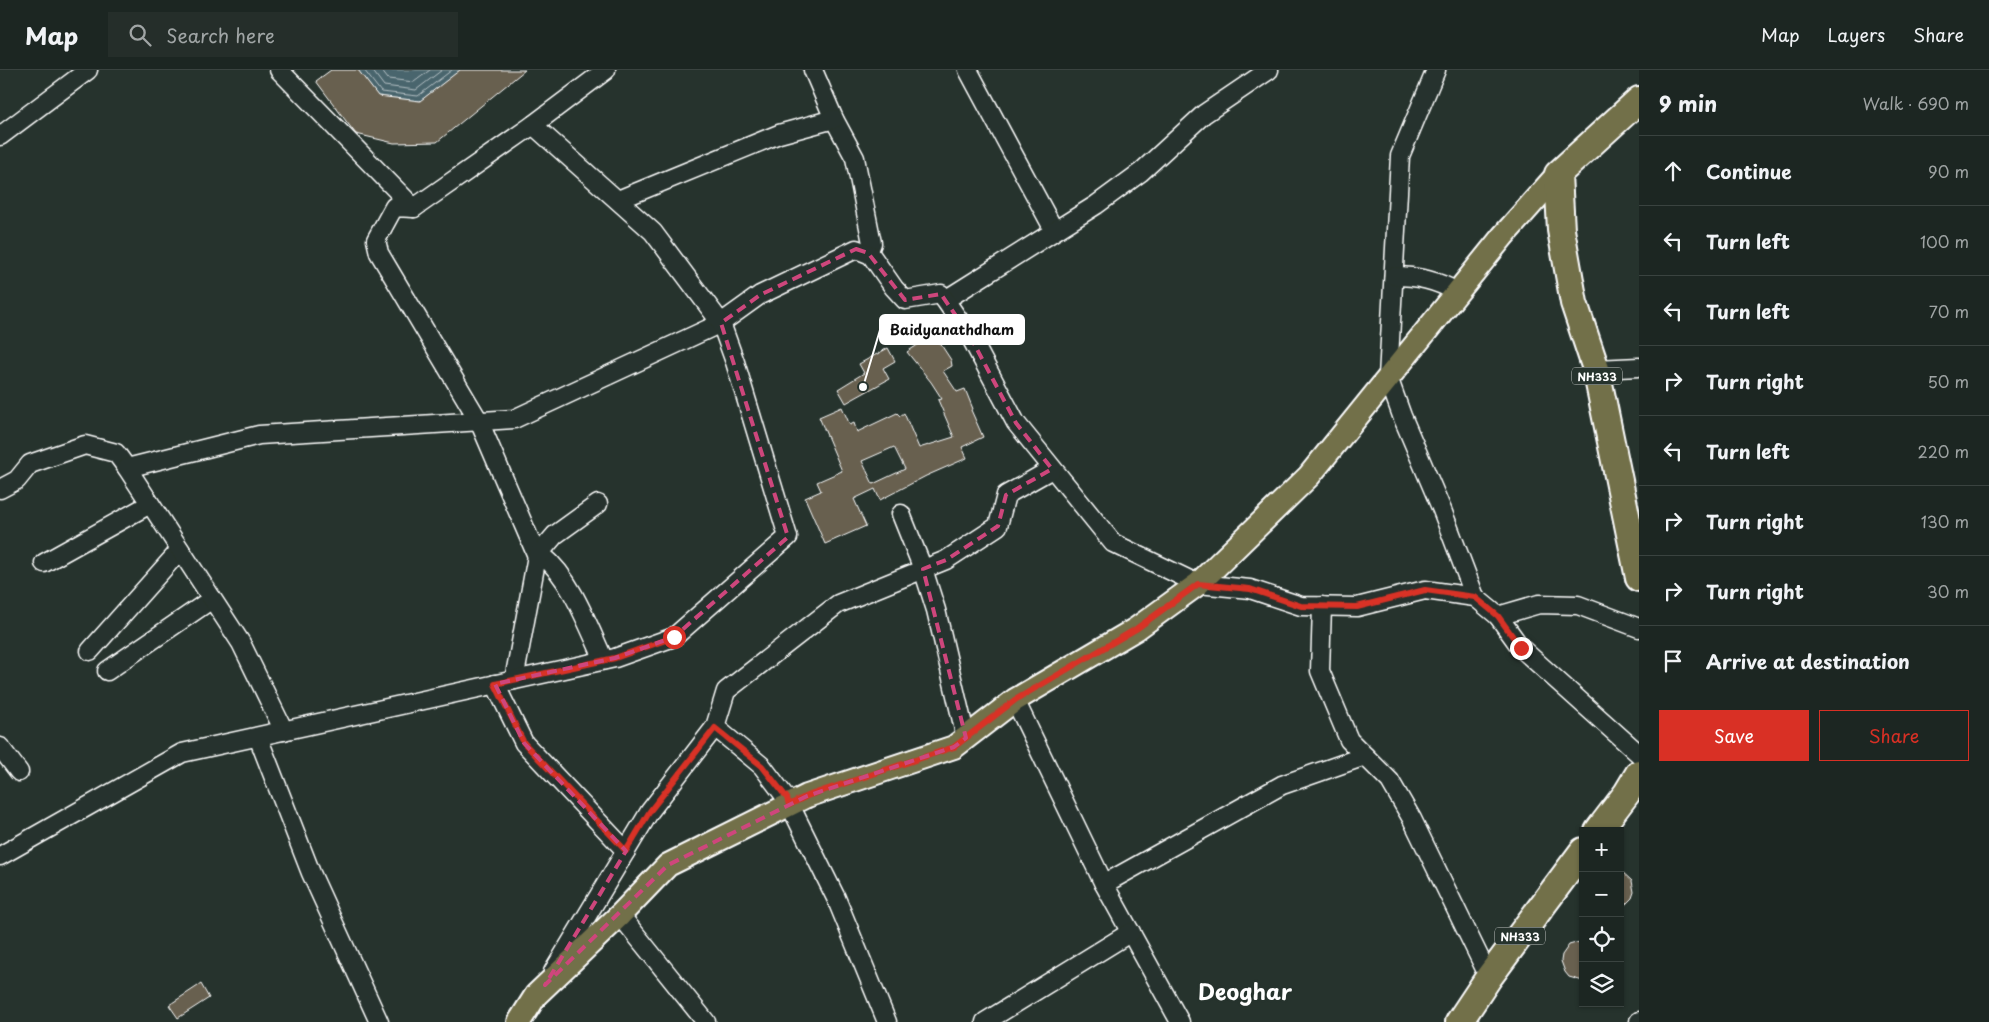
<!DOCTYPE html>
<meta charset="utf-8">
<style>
:root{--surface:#1c2622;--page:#252e2a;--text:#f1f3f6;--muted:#a0a5a5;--line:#3a4340;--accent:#d93025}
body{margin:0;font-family:"Playpen Sans",sans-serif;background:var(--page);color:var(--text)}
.controls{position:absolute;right:15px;bottom:15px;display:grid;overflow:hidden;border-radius:0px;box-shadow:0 1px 4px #0004}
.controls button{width:45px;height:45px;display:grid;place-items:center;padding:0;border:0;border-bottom:1px solid var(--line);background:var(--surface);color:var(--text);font:25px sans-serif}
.stop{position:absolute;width:15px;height:15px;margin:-11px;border:4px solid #d93025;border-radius:50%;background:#fff}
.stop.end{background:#d93025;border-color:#fff;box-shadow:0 1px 5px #0008}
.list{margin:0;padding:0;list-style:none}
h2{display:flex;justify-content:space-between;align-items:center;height:65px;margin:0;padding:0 20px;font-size:21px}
h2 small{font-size:16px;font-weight:400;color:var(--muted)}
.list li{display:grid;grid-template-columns:32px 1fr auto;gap:15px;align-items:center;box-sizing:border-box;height:70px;padding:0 20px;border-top:1px solid var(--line)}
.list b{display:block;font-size:19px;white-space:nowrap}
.list em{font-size:16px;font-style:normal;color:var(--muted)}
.actions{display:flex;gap:10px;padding:15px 20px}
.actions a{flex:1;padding:11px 0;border:1px solid var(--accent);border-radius:0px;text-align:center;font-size:18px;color:var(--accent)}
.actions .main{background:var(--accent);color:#fff}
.icon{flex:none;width:28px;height:28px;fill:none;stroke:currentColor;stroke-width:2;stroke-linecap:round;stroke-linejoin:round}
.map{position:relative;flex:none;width:1639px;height:952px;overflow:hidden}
header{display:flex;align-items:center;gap:30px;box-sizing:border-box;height:70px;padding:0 25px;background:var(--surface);border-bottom:1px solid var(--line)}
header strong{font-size:24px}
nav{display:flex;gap:28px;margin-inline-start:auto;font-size:18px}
.search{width:350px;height:45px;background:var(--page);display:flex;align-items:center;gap:12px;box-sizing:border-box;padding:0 18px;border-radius:0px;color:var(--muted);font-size:19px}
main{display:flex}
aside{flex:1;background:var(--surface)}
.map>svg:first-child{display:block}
.water{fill:#48656d;stroke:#91a3a7}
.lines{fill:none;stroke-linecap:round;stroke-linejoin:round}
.shore{stroke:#b6c1c5;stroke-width:1}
.building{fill:#676050;stroke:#fff;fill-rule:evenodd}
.minor-casing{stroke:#fff;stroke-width:21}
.major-casing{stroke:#fff;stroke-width:26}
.highway-casing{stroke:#fff;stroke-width:30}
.minor{stroke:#26332d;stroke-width:18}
.major{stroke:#726f4a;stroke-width:22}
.highway{stroke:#726f4a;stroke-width:26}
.route{stroke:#d93025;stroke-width:6}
.marked{fill:none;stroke:#ce467c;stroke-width:4;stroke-dasharray:10 6;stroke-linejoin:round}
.labels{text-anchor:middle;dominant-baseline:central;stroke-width:4.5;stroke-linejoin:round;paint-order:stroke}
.shield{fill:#26332d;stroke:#bec2c0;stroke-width:1}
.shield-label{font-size:11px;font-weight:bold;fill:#fff}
.town-label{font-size:22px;font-weight:bold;fill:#fff;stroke:#26332d}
.leader{fill:none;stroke:#fff;stroke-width:2}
.callout-dot{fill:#fff;stroke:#26332d;stroke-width:2}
.callout{fill:#fff;stroke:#fff;stroke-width:2}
.callout-label{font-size:14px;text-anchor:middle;font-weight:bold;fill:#111}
</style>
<header>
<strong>Map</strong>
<div class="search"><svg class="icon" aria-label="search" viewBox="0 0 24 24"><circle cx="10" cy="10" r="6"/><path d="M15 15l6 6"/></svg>Search here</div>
<nav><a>Map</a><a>Layers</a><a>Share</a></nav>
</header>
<main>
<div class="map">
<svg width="1639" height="952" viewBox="0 0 1639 952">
<rect width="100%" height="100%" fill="#26332d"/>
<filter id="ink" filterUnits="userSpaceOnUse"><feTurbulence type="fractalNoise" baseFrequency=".02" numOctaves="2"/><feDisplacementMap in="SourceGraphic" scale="10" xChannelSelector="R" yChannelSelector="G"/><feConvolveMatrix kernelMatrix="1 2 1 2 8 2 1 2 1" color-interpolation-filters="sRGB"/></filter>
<g filter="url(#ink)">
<path class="water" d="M358,0H460L420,31L378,26Z"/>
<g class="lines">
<g class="shore">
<path d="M364,0L381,22L418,26L452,0"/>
<path d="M372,0L384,16L416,20L442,0"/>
<path d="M381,0L388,9L414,12L430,0"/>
</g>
</g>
<g class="building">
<path d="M331,0H358L378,26L420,31L460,0H525L437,72L394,73L356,64L352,59L316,11Z"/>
<path d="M934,264L951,290L952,296L943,301L957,322L965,319L973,339L971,340L983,367L962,377L967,388L926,406L880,430L875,419L854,429L866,456L825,474L805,428L821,421L817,412L842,401L819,347L842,337L850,355L854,353L857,362L897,343L900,346L904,343L919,378L954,367L938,330L942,329L931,312L907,282ZM894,377L905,399L873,414L862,391Z"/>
<path d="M888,278L895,291L883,298L889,309L846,333L838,319L864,303L859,294Z"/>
<path d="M1620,800L1632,811L1634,822L1632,828L1620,840Z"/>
<path d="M1583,871V911L1569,907L1565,902L1561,891L1562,885L1569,875Z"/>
<path d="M201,914L209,928L178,948L169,935Z"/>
</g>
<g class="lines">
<defs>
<g id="minor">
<path d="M279,0L414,138L533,55L606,0"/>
<path d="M813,0L834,49L855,88L872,173L868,183"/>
<path d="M968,0L1054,160"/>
<path d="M1436,0L1400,86L1388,307L1402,346L1442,440L1475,527"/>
<path d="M0,66L88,0"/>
<path d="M618,130L779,64L834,49"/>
<path d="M414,138L394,137L376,170L379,183L479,351L537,486H543C571,508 589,558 604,590"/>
<path d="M1394,206C1417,206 1436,210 1457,222"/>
<path d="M945,230L1096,135L1141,102L1204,44L1269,0"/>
<path d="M1596,299L1639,297"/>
<path d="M0,419L17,410L30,394L85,375L116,383L127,398"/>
<path d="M901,444L923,499L936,540L966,668"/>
<path d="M44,493L150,434"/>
<path d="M1322,536L1320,601L1349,670L1390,711L1412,749L1489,907"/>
<path d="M1498,546L1539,534L1578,535L1639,558"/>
<path d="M90,581L180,480"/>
<path d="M107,601L212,529"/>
<path d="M514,610L537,486L555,465L598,434"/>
<path d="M495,614L524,673L626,781"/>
<path d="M1015,630L1104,814L1180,952"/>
<path d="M715,657L762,696L787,729L836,828L887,952"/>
<path d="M284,661L241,573L127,398L259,365L514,349L721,253L760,225L856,179L871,185L894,218L905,230L941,224L971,268L1016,353L1113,473L1198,514L1250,519L1301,536L1357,537L1425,520L1475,527L1498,546L1521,578L1639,684"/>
<path d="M258,667L311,803L379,952"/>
<path d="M0,677L19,702"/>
<path d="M0,786L182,683L615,588L674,567L788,467L735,292L721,253L653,162L533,55"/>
<path d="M1104,814L1282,715L1365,686"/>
<path d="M620,845L706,952"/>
<path d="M553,902L650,741L715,657L726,621L838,534L946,490L998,456L1006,425L1052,399"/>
<path d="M985,952L1131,862"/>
<path d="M1639,952V951"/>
</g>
<path id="major" d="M519,952L536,925L620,845L668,795L807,726L954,677L1015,630L1136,559L1198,514L1309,406L1503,166L1558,104"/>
<g id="highway">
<path d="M1639,30L1558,104L1561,160L1574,233L1596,299L1639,508"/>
<path d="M1598,761L1627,723L1639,703"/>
<path d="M1459,952L1489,907L1583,781"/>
</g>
</defs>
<use href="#minor" class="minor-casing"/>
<use href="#major" class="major-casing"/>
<use href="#highway" class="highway-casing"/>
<use href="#minor" class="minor"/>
<use href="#major" class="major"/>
<use href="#highway" class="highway"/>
</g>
</g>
<g class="lines" filter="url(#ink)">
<path class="route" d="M674,567L615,588L495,614L524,673L626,781L650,741L715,658L762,696L787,728L789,735L807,726L954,677L1015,630L1136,559L1198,514L1250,519L1301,536L1357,537L1425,520L1475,527L1498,546L1521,578"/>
</g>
<path class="marked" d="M856,179L868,183L905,230L941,224L971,268L1016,353L1052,399L1006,425L998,456L946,490L923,499L966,668L954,677L807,726L668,795L545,915L626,781L524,673L495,614L615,588L674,567L788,467L721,253L760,225Z"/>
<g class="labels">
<g class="shield">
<rect x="1572" y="297.5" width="50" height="17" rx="4"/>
<rect x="1495" y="857.5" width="50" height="17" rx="4"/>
</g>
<g class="shield-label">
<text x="1597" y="306">NH333</text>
<text x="1520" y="866">NH333</text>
</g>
<g class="town-label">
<text x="1245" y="920">Deoghar</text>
</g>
</g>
<path class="leader" d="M863 317L880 260"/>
<circle class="callout-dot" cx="863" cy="317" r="5"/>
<rect class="callout" x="880" y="245" width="144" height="29" rx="5"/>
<g class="callout-label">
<text x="952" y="265">Baidyanathdham</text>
</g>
</svg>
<div class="controls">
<button>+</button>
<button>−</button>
<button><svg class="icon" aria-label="locate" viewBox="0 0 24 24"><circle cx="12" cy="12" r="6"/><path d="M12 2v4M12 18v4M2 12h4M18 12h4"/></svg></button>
<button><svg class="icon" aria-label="layers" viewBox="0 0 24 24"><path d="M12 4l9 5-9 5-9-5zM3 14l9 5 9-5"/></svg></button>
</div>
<div class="stop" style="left:674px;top:567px"></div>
<div class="stop end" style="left:1521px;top:578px"></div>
</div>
<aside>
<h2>9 min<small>Walk · 690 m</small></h2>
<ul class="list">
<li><svg class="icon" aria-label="ahead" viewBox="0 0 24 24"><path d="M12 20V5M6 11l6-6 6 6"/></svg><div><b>Continue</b></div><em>90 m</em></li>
<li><svg class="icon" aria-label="left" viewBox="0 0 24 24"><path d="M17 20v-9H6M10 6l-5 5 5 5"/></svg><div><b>Turn left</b></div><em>100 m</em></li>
<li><svg class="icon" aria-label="left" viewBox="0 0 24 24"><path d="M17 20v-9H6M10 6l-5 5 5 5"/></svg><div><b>Turn left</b></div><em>70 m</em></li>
<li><svg class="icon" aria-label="right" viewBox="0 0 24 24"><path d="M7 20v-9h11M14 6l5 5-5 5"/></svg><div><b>Turn right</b></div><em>50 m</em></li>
<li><svg class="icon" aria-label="left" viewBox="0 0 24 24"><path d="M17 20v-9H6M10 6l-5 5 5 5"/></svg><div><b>Turn left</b></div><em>220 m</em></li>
<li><svg class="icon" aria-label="right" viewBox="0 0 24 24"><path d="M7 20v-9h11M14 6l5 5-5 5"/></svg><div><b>Turn right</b></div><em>130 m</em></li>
<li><svg class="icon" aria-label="right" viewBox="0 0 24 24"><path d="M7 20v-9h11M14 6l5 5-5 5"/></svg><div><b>Turn right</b></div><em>30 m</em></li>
<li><svg class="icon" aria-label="arrive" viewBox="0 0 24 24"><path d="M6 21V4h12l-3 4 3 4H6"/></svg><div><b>Arrive at destination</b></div></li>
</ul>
<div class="actions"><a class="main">Save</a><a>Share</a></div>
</aside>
</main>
